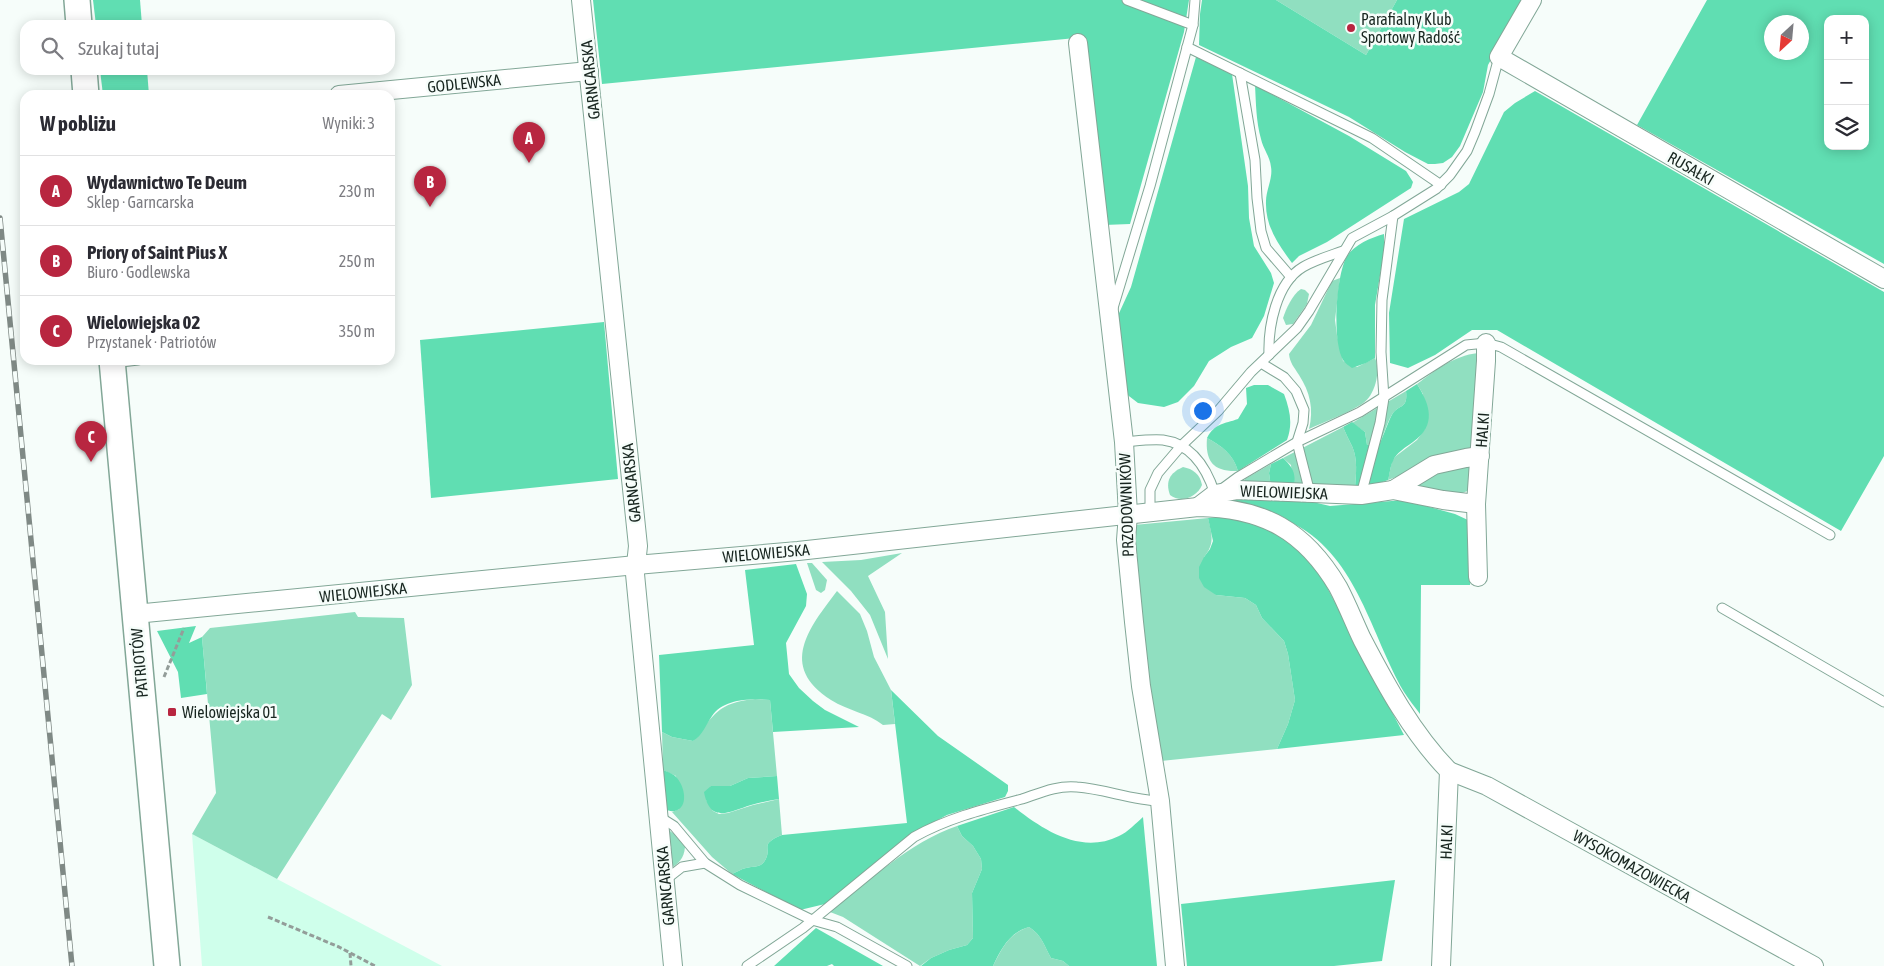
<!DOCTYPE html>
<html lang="pl">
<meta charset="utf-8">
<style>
:root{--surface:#fff;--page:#f7f7f7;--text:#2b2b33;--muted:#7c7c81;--line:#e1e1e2;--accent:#b82640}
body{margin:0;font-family:"Asap Condensed",sans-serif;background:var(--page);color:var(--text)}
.controls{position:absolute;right:15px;top:15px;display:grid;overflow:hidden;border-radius:10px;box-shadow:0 2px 12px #0003}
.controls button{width:45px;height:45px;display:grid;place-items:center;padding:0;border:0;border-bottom:1px solid var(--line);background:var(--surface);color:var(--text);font:25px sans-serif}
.compass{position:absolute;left:1764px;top:15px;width:45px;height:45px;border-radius:50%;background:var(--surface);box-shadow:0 2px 12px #0003;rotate:206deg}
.you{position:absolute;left:1202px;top:410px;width:18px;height:18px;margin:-12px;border:4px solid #fff;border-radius:50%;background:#1a73e8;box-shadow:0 0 0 8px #1a73e833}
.badge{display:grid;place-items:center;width:32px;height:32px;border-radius:50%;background:var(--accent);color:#fff;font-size:16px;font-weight:700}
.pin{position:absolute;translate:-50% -41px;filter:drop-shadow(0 1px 2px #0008)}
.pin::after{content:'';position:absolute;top:26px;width:18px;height:15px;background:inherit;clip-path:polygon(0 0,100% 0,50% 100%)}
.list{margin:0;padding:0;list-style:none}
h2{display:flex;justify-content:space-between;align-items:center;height:65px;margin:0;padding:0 20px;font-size:21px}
h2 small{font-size:16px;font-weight:400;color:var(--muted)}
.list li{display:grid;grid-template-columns:32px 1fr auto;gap:15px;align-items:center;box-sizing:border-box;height:70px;padding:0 20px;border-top:1px solid var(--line)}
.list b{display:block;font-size:19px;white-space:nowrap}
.list p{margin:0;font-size:16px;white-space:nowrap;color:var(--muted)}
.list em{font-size:16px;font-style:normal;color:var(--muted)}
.icon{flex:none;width:28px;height:28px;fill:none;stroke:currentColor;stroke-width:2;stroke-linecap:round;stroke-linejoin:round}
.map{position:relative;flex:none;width:1884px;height:966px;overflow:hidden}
.search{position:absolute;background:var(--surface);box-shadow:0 2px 12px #0003;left:20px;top:20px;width:375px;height:55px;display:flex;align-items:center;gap:12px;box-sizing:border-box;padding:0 18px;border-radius:15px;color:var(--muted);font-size:19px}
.panel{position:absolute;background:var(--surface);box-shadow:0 2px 12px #0003;left:20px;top:90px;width:375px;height:275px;border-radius:15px}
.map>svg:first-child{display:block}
.built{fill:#cfffeb}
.green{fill:#90dfc0}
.forest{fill:#60deb2;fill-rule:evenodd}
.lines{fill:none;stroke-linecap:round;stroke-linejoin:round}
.service-casing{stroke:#82a797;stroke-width:11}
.minor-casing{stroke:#82a797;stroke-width:20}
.secondary-casing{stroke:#82a797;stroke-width:28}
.path{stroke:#939d99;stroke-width:3;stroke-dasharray:5 2.5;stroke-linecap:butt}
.service{stroke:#fff;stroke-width:9}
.minor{stroke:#fff;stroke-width:18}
.secondary{stroke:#fff;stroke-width:25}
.rail-casing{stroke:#7f8985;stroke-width:5.5}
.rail{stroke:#f6fdfa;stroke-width:4;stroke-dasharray:11;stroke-linecap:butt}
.poi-dot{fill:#b82640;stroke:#f6fdfa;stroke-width:2}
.labels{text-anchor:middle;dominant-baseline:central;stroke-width:5;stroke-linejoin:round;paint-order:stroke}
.poi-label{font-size:16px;fill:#182620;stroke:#f6fdfa;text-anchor:start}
.street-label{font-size:16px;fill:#182620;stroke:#f6fdfa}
</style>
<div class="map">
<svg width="1884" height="966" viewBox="0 0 1884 966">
<rect width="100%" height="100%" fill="#f6fdfa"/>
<path class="built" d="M192,834L277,879L442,966H202Z"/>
<g class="green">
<path d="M1276,0H1397L1366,55Z"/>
<path d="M1340,278L1335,320L1337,335L1343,361L1357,367L1375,358C1381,372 1375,396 1362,404C1346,414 1326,421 1309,429C1314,409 1310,392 1299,375C1294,367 1290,363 1289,354L1311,325L1332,281Z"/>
<path d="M1301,289L1305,290L1309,294L1307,304L1293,324L1286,325L1283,318C1286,309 1292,295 1301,289Z"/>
<path d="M1478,353L1479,355L1473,448L1388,480L1392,461L1396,456L1417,440L1425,429L1423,394L1417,384C1436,370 1453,356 1478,353Z"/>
<path d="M1406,391C1408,409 1400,404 1393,413C1389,418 1383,436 1380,443L1367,445L1365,432L1352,423Z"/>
<path d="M1343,427C1346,434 1349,440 1352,446C1358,459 1356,475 1355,488H1293L1291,465L1283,458Z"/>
<path d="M1207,438C1222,446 1233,454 1238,471C1214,472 1205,462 1207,438Z"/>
<path d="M1271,464L1269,473L1271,487L1243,484L1245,479Z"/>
<path d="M1466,465L1471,468L1470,490L1457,495L1406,488L1430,473Z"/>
<path d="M1183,467C1193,469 1200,474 1202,485C1197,497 1181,504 1170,495C1165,481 1170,473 1183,467Z"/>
<path d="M1208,518C1212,534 1215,544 1204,557L1216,595L1245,598L1256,605L1262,618L1284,641L1288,654L1295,700L1288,724L1277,749L1161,761L1143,643L1134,525Z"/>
<path d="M902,553L868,576L885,612L888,659L870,615L851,591L822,562L861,560Z"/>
<path d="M807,563H812L827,580L825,590L821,593L816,590Z"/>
<path d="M837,591L860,614L867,631L874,657L891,690L895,724L883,725C868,713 848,711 831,700C778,666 809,628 837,591Z"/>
<path d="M355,612L358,617L404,618L412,685L391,720L382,714L277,879L192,834L216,793L202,637L210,628Z"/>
<path d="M755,699L770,700L777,776L748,778L730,786H711L706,800L713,811L719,814L728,813L753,805L779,799L782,835C757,845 774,848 764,862C759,868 753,866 746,868C741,869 737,872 732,874L712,857L672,812L679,809L676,776L663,770L662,732L672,737L693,741C715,714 717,703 755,699Z"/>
<path d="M957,826L962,836L973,846L981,859L982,869L972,893L973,938L967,945L949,950L931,958L920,966L843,917L830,912C869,881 910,842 957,826Z"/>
<path d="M666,828L674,834L685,847C684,858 679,864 669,869Z"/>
<path d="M1029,927C1042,935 1044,946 1051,958L1063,961L1069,966H993C1002,948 1009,933 1029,927Z"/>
</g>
<g class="forest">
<path d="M93,0H140L142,25H96Z"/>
<path d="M593,0H1189L1184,32L1130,224L1104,225L1086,37L602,84Z"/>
<path d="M1202,0H1276L1366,55L1397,0H1524L1488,65L1483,92L1460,146L1452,157L1443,163L1435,164H1428L1405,152L1349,117L1199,45L1200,14Z"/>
<path d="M1707,0H1884V264L1637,125ZM1828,19H1865V146H1828ZM1772,22H1802V52H1772Z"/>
<path d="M1196,57L1232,74L1248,186L1249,218L1254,246L1271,273L1274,283L1264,316L1252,338L1231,347L1209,361L1194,386L1178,402L1164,407L1138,403L1125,393L1115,322L1131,287Z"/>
<path d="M100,70H147L149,95H103Z"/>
<path d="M1255,85L1349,136L1406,171L1413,182L1411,188L1327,242L1299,256L1292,263C1278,244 1265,226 1266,201C1266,190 1273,178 1271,167C1270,156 1263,149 1261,139C1256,121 1256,103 1255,85Z"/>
<path d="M1535,91L1884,292V456L1841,531L1497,330H1472L1435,355L1408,368L1390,363L1389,313L1404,219L1459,192L1469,184L1504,112L1515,103Z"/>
<path d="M1384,234V252L1375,305V358L1366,363L1352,368C1349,366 1345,363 1343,360C1332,341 1336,278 1346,258C1353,245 1370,238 1384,234Z"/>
<path d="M604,322L618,479L431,498L420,340Z"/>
<path d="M1417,384C1430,405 1437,425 1413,442C1406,447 1396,453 1393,461C1390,466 1390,474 1388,480L1369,487L1355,488C1356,475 1358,459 1352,446C1349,440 1346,434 1343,427L1352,422L1365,432L1367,445L1380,443C1383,437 1390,417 1393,413C1400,404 1408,409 1406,391Z"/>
<path d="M1254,385H1268L1284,394C1290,410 1293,424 1287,440L1238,471C1233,454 1222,446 1207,438C1215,423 1224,424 1238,419L1247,404L1246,388Z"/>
<path d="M1283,458C1293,467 1297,475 1293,488L1271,487L1269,473L1271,464Z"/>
<path d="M1226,497L1300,499L1330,506L1404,500L1455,514L1470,521L1471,577L1470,585H1421L1420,714C1415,707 1409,700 1404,692C1371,635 1358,559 1296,525C1289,521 1283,516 1276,514C1260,509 1243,508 1227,504Z"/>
<path d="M1234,516L1260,525L1295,545L1317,568L1404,735L1277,749L1288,724L1295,700L1288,654L1284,641L1262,618L1256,605L1245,598L1216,595L1204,587L1199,578V567L1204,557L1210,549L1213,541L1208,518Z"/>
<path d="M796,564L807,594L806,606L786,643L789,674L799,688L813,701L825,710L859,727L773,732L770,700C751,698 723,699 712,716C705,726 703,735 693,741L672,737L662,732L659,655L754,645L745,570Z"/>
<path d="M196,626L189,643L202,637L207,694L181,698L178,672L157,631Z"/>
<path d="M891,690L938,736L1008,785V791L1005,797L947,815L908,836L825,904L800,910L732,874C737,872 741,869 746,868C753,866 759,868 764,862C774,848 757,845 782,835L907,823Z"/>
<path d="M663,770C668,772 674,774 677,778C688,791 688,817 665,810Z"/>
<path d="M777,776L779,799C769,801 760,802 751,805C729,812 710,824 704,792L711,786H730L748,778Z"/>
<path d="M1014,807C1043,830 1081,855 1119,836C1128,832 1136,823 1143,817L1157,966H1069L1063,961L1051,958C1044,946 1042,935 1029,927C1010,932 1001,949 993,966H921L931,958L949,950L967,945L973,938L972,893L982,869L981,859L973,846L962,836L957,826Z"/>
<path d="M1395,880L1382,961L1334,966H1187L1181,904Z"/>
<path d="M816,928L823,932L883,966H834L832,964L827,966H774Z"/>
</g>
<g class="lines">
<defs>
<g id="service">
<path d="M1127,0L1193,25"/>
<path d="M1187,47L1372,138L1441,185"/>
<path d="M1240,73L1255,160L1257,198L1261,231L1266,248L1291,277"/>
<path d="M1113,308L1150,186L1193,25L1195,0"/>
<path d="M1269,355C1268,327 1276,283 1303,267C1315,260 1329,256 1343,251"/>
<path d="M113,363L138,360"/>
<path d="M1261,363L1284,377L1296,391L1304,410L1303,423L1297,442L1310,493"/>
<path d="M1124,442C1136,441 1150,439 1163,440C1192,444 1207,469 1215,494L1238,477L1297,442L1360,412L1466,345L1486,343L1501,347L1830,535"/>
<path d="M1361,495L1380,423L1384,398L1381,352L1382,300L1393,216"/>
<path d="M1150,511V490L1158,473L1181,446L1218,411L1251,372L1297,328L1309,311L1352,238L1393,216L1436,189L1450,175L1467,151L1475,132L1489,94L1499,57"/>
<path d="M1722,608L1884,702"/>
<path d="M658,816L674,826L705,863L740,885L812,920L837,927L907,966"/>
<path d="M664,881L682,867L705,863"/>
<path d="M747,966L803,928L914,837C948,818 984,809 1022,799C1040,793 1057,785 1077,787C1105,789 1131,800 1160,801"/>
</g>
<g id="minor">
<path d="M581,0L638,546L635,574L673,966"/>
<path d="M1532,0L1499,57L1884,279"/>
<path d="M1078,43L1124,442L1128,514L1126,540L1134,622L1141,686L1160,801L1175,966"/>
<path d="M339,95L589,71"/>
<path d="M1393,490L1434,465L1466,458L1480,456"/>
<path d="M1198,507L1215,494L1238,490L1361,495L1393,490L1443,500L1476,504"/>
<path d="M1478,577L1476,504L1486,361V343"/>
<path d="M135,614L636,565L798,551L1198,507C1264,508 1305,531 1338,587C1347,604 1354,622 1362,639C1386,685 1412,733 1449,771L1441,966"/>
<path d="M1449,771L1487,786L1814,966"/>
</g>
<g id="secondary">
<path d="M77,0L79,25"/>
<path d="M84,70L86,95"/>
<path d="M112,360L167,966"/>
</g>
</defs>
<use href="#service" class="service-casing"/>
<use href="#minor" class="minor-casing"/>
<use href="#secondary" class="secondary-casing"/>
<g class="path">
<path d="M164,677L184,628"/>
<path d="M268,917L339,947L375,966"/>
<path d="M350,953L351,966"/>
</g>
<use href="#service" class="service"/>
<use href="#minor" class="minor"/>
<use href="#secondary" class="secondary"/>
<defs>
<path id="rail" d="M0,218L72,966"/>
</defs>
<use href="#rail" class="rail-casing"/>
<use href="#rail" class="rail"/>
</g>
<g class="poi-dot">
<circle cx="1351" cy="28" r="5"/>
<rect x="167" y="707" width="10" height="10" rx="2.5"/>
</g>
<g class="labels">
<g class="poi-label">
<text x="1361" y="19">Parafialny Klub<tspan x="1361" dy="18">Sportowy Radość</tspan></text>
<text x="182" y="712">Wielowiejska 01</text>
</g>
<g class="street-label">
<text transform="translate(590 80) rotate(-96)">GARNCARSKA</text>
<text transform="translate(464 83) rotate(-6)">GODLEWSKA</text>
<text transform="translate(1691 168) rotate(30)">RUSAŁKI</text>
<text transform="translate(1482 430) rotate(-86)">HALKI</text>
<text transform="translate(631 483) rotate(-96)">GARNCARSKA</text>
<text transform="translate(1284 492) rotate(2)">WIELOWIEJSKA</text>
<text transform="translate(1126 505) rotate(-92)">PRZODOWNIKÓW</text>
<text transform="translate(766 553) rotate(-5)">WIELOWIEJSKA</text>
<text transform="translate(363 592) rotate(-6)">WIELOWIEJSKA</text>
<text transform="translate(139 663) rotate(-95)">PATRIOTÓW</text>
<text transform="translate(1446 842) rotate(-88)">HALKI</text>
<text transform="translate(1632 866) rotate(29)">WYSOKOMAZOWIECKA</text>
<text transform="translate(665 886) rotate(-95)">GARNCARSKA</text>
</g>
</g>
</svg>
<div class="controls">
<button>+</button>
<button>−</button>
<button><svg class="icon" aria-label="layers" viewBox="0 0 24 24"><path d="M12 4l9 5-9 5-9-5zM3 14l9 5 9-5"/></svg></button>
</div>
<svg class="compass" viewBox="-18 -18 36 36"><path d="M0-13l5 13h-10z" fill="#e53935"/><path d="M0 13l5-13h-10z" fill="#7c7c81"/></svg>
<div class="you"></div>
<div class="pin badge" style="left:529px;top:163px">A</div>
<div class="pin badge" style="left:430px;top:207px">B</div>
<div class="pin badge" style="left:91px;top:462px">C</div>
<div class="search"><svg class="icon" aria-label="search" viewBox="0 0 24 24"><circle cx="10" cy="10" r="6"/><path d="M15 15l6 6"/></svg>Szukaj tutaj</div>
<section class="panel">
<h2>W pobliżu<small>Wyniki: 3</small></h2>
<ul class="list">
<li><span class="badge">A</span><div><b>Wydawnictwo Te Deum</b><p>Sklep · Garncarska</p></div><em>230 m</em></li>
<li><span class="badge">B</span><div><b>Priory of Saint Pius X</b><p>Biuro · Godlewska</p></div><em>250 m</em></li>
<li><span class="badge">C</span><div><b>Wielowiejska 02</b><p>Przystanek · Patriotów</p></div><em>350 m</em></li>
</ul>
</section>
</div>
